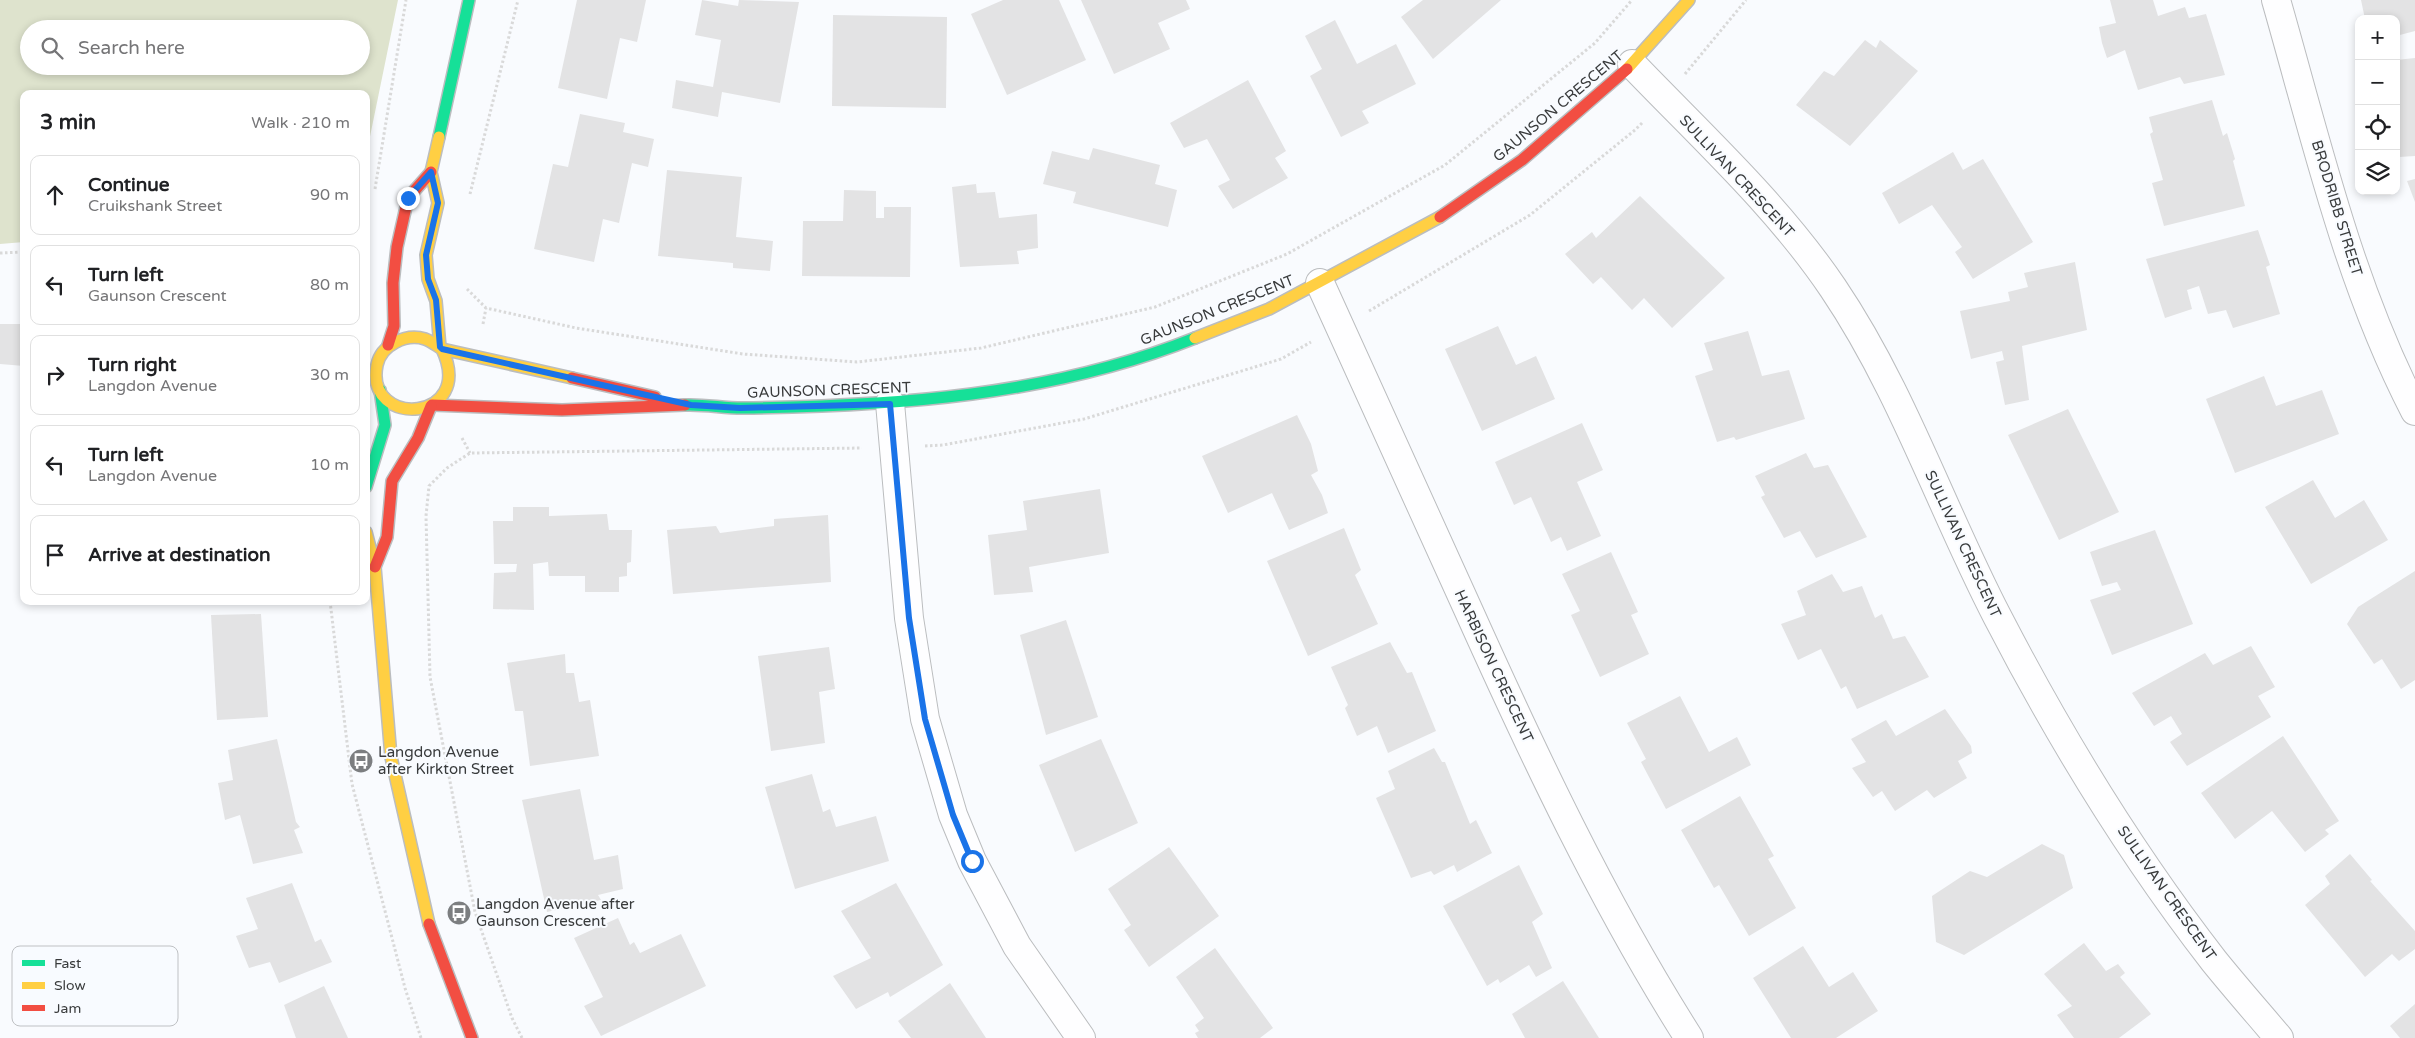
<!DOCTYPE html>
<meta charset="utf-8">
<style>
:root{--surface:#fff;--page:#f6f6f6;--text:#202124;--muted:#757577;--line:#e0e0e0}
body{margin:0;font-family:"Varela Round",sans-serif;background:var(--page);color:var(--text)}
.controls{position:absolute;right:15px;top:15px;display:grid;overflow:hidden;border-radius:10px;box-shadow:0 2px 8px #0003}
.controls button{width:45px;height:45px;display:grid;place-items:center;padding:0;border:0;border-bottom:1px solid var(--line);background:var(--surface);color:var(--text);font:25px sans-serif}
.stop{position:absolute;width:15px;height:15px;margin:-11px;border:4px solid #1a73e8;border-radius:50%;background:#fff}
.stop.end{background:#1a73e8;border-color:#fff;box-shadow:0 1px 5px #0008}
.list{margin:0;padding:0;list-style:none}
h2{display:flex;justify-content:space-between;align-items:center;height:65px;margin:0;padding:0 20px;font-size:21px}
h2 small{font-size:16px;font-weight:400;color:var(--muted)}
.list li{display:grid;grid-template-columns:32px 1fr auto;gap:15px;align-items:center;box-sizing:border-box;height:80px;margin:0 10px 10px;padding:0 10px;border:1px solid var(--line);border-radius:10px}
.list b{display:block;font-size:19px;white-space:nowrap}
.list p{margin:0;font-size:16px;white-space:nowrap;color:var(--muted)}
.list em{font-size:16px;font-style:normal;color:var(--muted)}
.icon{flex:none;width:28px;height:28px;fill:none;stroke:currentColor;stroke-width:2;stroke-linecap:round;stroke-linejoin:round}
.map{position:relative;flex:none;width:2415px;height:1038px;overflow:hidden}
.search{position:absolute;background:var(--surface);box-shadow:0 2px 8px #0003;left:20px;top:20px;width:350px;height:55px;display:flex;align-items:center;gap:12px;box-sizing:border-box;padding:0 18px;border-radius:28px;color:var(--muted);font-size:19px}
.panel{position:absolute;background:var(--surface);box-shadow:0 2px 8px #0003;left:20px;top:90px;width:350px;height:515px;border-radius:10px}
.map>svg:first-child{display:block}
.green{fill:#dee3cd;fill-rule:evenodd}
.building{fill:#e3e3e4}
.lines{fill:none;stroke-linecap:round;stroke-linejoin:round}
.street-casing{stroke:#bbbdbf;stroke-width:30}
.fast-casing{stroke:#bbbdbf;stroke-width:14}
.slow-casing{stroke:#bbbdbf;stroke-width:14}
.jam-casing{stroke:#bbbdbf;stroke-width:14}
.path{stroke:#d9d9d9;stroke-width:3;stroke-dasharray:2.5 2.5;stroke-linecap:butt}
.street{stroke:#fefeff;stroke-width:28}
.fast{stroke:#16e098;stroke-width:11}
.slow{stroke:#ffcf43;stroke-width:11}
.jam{stroke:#f24e42;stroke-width:11}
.route{stroke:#1a73e8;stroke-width:6}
.labels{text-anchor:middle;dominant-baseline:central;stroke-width:4;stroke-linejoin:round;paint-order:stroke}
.street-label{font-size:15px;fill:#393b3c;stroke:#f8fbff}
.poi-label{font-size:15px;fill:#393b3c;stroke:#f8fbff;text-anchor:start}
.key{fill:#f8fbff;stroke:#bfc1c4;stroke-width:1}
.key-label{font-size:14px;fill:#393b3c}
</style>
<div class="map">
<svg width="2415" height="1038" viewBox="0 0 2415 1038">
<rect width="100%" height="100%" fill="#f9fbfe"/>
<path class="green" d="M0,0H398L366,156V94H24V242L0,244ZM29,29H361V66H29Z"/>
<g class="building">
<path d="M577,0H646L637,42L620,38L607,99L558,88Z"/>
<path d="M702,0L738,6L739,0L799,2L780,103L722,92L718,117L672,108L676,80L713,87L721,40L695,35Z"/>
<path d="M1003,0H1059L1086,60L1007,95L971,14Z"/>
<path d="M1081,0H1186L1190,9L1158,23L1170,49L1114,74Z"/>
<path d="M1423,0H1501L1433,59L1401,17Z"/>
<path d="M2110,0H2153L2158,16L2185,7L2189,18L2206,14L2225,75L2184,84L2180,77L2138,90L2125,50L2107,58L2102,43L2099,27L2116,23Z"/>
<path d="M2361,0H2415V31L2396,36V19H2365Z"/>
<path d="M833,15L947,17L946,108L832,106Z"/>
<path d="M1335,20L1357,64L1396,44L1416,84L1362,111L1369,123L1341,137L1310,76L1322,69L1305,36Z"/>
<path d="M1865,40L1876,48L1880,40L1918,71L1850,146L1796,105L1824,71L1834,76Z"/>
<path d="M2415,58V156L2399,157L2396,60Z"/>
<path d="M1248,80L1286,151L1275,158L1288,178L1233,209L1218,186L1230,180L1207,139L1184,148L1170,123Z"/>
<path d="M2212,100L2223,136L2227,133L2235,159L2233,161L2245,206L2164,226L2152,183L2163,180L2150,134L2153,132L2149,117Z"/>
<path d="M580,114L625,123L623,132L654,139L648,167L632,163L619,223L603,219L594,262L534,249L553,164L568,167Z"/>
<path d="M1093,148L1160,165L1155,184L1177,190L1168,227L1073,203L1076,192L1043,184L1052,151L1089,160Z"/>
<path d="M1953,152L1963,170L1983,159L2033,242L1973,279L1955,252L1962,247L1932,205L1899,224L1882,193Z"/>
<path d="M667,170L742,177L736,237L773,241L770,271L733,268V263L658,256Z"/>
<path d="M2415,179V202L2407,181Z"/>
<path d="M976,184L977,193L995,192L999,218L1037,214L1038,248L1017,251L1019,264L960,267L952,187Z"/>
<path d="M844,190L876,191V218H884V207H911L910,277L802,276L803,221H843Z"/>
<path d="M1640,196L1725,278L1672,328L1644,298L1632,310L1601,277L1593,284L1565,254L1592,232L1596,238Z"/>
<path d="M2258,230L2270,265L2266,267L2280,314L2233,328L2226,310L2208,314L2199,286L2187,290L2192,309L2165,318L2146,259Z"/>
<path d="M2075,262L2087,330L2022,346L2029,400L2005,405L1996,362L2004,360L2002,351L1971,359L1960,311L2010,301L2008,292L2028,287L2024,273Z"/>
<path d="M0,324H24V366L0,364Z"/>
<path d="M1498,326L1516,365L1536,356L1555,399L1482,431L1445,349Z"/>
<path d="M1748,331L1762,376L1789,370L1805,419L1736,440L1734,437L1717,442L1695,376L1713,370L1704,343Z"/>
<path d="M2264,376L2276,406L2322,390L2339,434L2235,473L2206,399Z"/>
<path d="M2068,409L2119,512L2059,540L2008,435Z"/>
<path d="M1297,415L1311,444L1318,471L1311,475L1322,495L1328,513L1289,530L1272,493L1228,513L1202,456Z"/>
<path d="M1582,423L1603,470L1577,482L1601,536L1567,551L1561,537L1551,542L1531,497L1514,505L1495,462Z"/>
<path d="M1806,453L1814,468L1828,465L1867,537L1816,558L1800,531L1784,538L1761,497L1765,495L1755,476Z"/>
<path d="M2313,480L2335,518L2364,500L2388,540L2311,584L2265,507Z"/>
<path d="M1100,489L1109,553L1029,567L1033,592L994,595L988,535L1027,530L1023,501Z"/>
<path d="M513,507H549V516L607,514L609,530H632L631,562L627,563V576L619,577V592H585V576H549L548,562L533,564L534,610L493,609L494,573L516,572L517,564H494L493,521H513Z"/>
<path d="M828,515L831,582L673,594L667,530L716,526L720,533L774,526V519Z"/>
<path d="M1344,528L1361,570L1355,575L1378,624L1308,656L1267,561Z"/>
<path d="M2155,530L2193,624L2112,655L2090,600L2121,590L2117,582L2102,586L2090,552Z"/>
<path d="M1611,552L1638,612L1631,615L1649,654L1600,677L1571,615L1580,611L1562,574Z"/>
<path d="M2415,571V680L2401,689L2382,659L2374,664L2347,624L2358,607Z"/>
<path d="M1832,574L1843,592L1862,586L1875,618L1882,614L1893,639L1905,636L1929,677L1857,709L1846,686L1841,689L1821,649L1798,660L1781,624L1806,615L1797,591Z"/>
<path d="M261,614L268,717L217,720L211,615Z"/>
<path d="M1066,620L1098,717L1046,735L1020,635Z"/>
<path d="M1390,642L1407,673L1412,672L1436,731L1388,753L1377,726L1357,736L1345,708L1348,705L1331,667Z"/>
<path d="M2251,646L2275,687L2258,696L2271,717L2187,766L2170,742L2182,734L2171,716L2154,726L2132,693L2205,653L2213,665Z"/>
<path d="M829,647L835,689L819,692L825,743L771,751L758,656Z"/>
<path d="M565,654L566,673H574L579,702L590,700L599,756L530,766L523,711H515L507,663Z"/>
<path d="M1680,696L1709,752L1737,737L1751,765L1666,809L1641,762L1646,759L1627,723Z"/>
<path d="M1945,709L1971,746L1972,753L1958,761L1967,778L1934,798L1927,790L1895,811L1882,791L1873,797L1852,768L1866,762L1851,739L1886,720L1896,736Z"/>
<path d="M2283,736L2339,821L2325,830L2329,834L2305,852L2272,811L2235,839L2201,793Z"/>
<path d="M277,739L296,822L300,827L294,830L303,853L253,864L240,815L225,820L218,783L233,780L228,750Z"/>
<path d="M1101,739L1138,823L1075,852L1039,765Z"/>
<path d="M1434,748L1442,762H1445L1470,824L1476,820L1492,853L1457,872L1454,865L1434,875L1431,871L1411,878L1376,798L1395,789L1388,771Z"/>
<path d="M812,774L823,812L830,809L836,827L876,816L889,861L795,889L765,787Z"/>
<path d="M580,789L594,860L618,855L623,889L598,895L601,900L547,912L522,800Z"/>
<path d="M1740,796L1774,856L1768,859L1796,908L1749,936L1719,885L1714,888L1681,830Z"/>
<path d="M2042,844L2064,855L2073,888L1964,955L1936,942L1932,896L1970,871L1987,877Z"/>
<path d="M1169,847L1219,916L1149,967L1124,930L1131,925L1108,889Z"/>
<path d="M2350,854L2372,880L2370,881L2415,931V949L2399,961L2392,954L2365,977L2305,905L2330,884L2325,876Z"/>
<path d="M1519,865L1543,914L1532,922L1552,968L1536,977L1529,965L1500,983L1498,979L1487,986L1443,906Z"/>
<path d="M292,883L315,942L321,939L332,962L279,983L270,962L249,968L236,936L258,929L246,898Z"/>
<path d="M896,883L943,965L890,997L888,992L856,1009L833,976L871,958L841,911Z"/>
<path d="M618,918L630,945L634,942L640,953L681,934L706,986L601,1036L584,1006L603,997L574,938Z"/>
<path d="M2084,943L2106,971L2118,964L2125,973L2120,977L2151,1014L2119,1038H2074L2057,1015L2072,1006L2044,974Z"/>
<path d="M1803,946L1829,987L1853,972L1878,1011L1836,1038H1791L1753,978Z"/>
<path d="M1215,948L1273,1028L1260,1038H1198L1195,1033L1199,1031L1195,1025L1204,1018L1176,977Z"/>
<path d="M1563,981L1599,1038H1525L1512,1014Z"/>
<path d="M950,983L986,1038H911L898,1021Z"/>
<path d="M324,986L348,1038H296L284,1005Z"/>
<path d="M2415,1004V1038H2400L2390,1026Z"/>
</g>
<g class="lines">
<defs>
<g id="street">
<path d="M2276,0C2316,139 2348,282 2415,411"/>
<path d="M1632,64C1701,136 1777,205 1833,288C1902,390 1941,508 1997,616C2059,736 2131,854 2214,961C2235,987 2257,1012 2279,1038"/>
<path d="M1320,283C1369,391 1418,499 1467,607C1533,754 1602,901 1689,1038"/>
<path d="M890,403L909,618L925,719L953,815L972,861L1017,946L1081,1038"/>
</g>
<g id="fast">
<path d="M439,137L469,0"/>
<path d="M685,405C704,404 723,408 742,408C896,406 1050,396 1195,338"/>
<path d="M366,487L385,425L380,390"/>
</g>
<g id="slow">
<path d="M1627,69L1689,0"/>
<path d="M439,137L431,172L438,203L426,255L428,279L436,301L440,347"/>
<path d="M1195,338L1269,309L1440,217"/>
<path d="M442,349C477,423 364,429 377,365C381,345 406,333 425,339C431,341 437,346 442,349L572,378"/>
<path d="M366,532L375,567L391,757L429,924"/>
</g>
<g id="jam">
<path d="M1440,217L1522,160L1627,69"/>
<path d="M388,345L394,326L393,283L397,247L408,198L431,172"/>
<path d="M572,378L655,397"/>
<path d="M432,405L562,410L685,405"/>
<path d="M375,567L387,537L392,481L418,438L431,406"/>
<path d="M429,924L472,1038"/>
</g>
</defs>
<use href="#street" class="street-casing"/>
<use href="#fast" class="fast-casing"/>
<use href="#slow" class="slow-casing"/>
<use href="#jam" class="jam-casing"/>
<g class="path">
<path d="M1685,74L1746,0"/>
<path d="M375,189L406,0"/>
<path d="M470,194L518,0"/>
<path d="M0,253L24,252"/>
<path d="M467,289L486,308L576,328L743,354L857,362L981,348L1155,307L1287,254L1445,165L1595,43L1632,0"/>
<path d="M1369,311L1530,215L1635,130L1643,122"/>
<path d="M483,324L486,308"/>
<path d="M462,438L470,453"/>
<path d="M925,446L943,445L1084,419L1281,359L1311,342"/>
<path d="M330,601L352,784L405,988L421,1038"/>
<path d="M522,1038L512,1018L475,912L430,677L426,516L429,486L447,468L470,453L862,448"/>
</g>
<use href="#street" class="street"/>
<use href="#fast" class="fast"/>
<use href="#slow" class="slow"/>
<use href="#jam" class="jam"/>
</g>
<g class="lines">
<path class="route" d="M408,198L431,172L438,203L426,255L428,279L436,300L440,347L442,349L691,405L740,408L890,404L909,618L925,719L953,815L972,861"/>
</g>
<defs>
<symbol id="bus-disc" viewBox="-11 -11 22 22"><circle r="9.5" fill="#7c7e80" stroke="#f8fbff"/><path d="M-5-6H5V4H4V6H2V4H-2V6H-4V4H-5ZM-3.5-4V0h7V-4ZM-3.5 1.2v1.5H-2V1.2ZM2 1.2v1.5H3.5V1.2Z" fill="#fff"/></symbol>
</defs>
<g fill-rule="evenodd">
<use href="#bus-disc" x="347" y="747" width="28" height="28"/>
<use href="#bus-disc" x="445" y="899" width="28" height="28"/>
</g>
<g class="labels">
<g class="street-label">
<text transform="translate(1558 106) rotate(-40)">GAUNSON CRESCENT</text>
<text transform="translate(1737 176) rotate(47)">SULLIVAN CRESCENT</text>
<text transform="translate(2337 208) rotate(73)">BRODRIBB STREET</text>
<text transform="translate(1217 310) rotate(-22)">GAUNSON CRESCENT</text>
<text transform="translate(829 390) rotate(-2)">GAUNSON CRESCENT</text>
<text transform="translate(1963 544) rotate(65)">SULLIVAN CRESCENT</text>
<text transform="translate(1494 666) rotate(65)">HARBISON CRESCENT</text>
<text transform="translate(2167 893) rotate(55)">SULLIVAN CRESCENT</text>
</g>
<g class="poi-label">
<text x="378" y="752">Langdon Avenue<tspan x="378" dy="17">after Kirkton Street</tspan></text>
<text x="476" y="904">Langdon Avenue after<tspan x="476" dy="17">Gaunson Crescent</tspan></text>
</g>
</g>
<rect x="12" y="946" width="166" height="80" rx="8" class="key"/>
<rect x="22" y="960" width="23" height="6" fill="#16e098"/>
<rect x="22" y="982" width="23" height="7" fill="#ffcf43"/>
<rect x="22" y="1005" width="23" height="6" fill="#f24e42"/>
<g class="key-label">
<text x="54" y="968">Fast</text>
<text x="54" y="990">Slow</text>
<text x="54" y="1013">Jam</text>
</g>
</svg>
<div class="controls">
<button>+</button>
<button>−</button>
<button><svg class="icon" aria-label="locate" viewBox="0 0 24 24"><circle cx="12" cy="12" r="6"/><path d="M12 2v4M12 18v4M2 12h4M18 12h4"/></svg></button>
<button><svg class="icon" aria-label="layers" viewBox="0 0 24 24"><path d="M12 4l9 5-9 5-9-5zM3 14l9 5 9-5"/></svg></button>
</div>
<div class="stop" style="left:972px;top:861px"></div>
<div class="stop end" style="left:408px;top:198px"></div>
<div class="search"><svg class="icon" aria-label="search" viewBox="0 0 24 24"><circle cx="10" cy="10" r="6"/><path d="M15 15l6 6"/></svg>Search here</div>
<section class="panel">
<h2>3 min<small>Walk · 210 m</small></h2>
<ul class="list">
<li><svg class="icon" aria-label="ahead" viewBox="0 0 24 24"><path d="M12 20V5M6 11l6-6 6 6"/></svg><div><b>Continue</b><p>Cruikshank Street</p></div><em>90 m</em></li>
<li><svg class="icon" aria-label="left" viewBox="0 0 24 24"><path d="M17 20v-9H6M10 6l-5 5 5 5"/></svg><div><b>Turn left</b><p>Gaunson Crescent</p></div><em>80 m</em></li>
<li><svg class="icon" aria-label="right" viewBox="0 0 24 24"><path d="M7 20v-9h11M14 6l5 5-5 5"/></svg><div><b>Turn right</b><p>Langdon Avenue</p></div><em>30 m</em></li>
<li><svg class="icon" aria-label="left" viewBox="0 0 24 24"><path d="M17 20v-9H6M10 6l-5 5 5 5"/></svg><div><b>Turn left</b><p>Langdon Avenue</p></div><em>10 m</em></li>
<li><svg class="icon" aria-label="arrive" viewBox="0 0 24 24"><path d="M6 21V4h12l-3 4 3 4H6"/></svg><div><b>Arrive at destination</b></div></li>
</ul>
</section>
</div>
